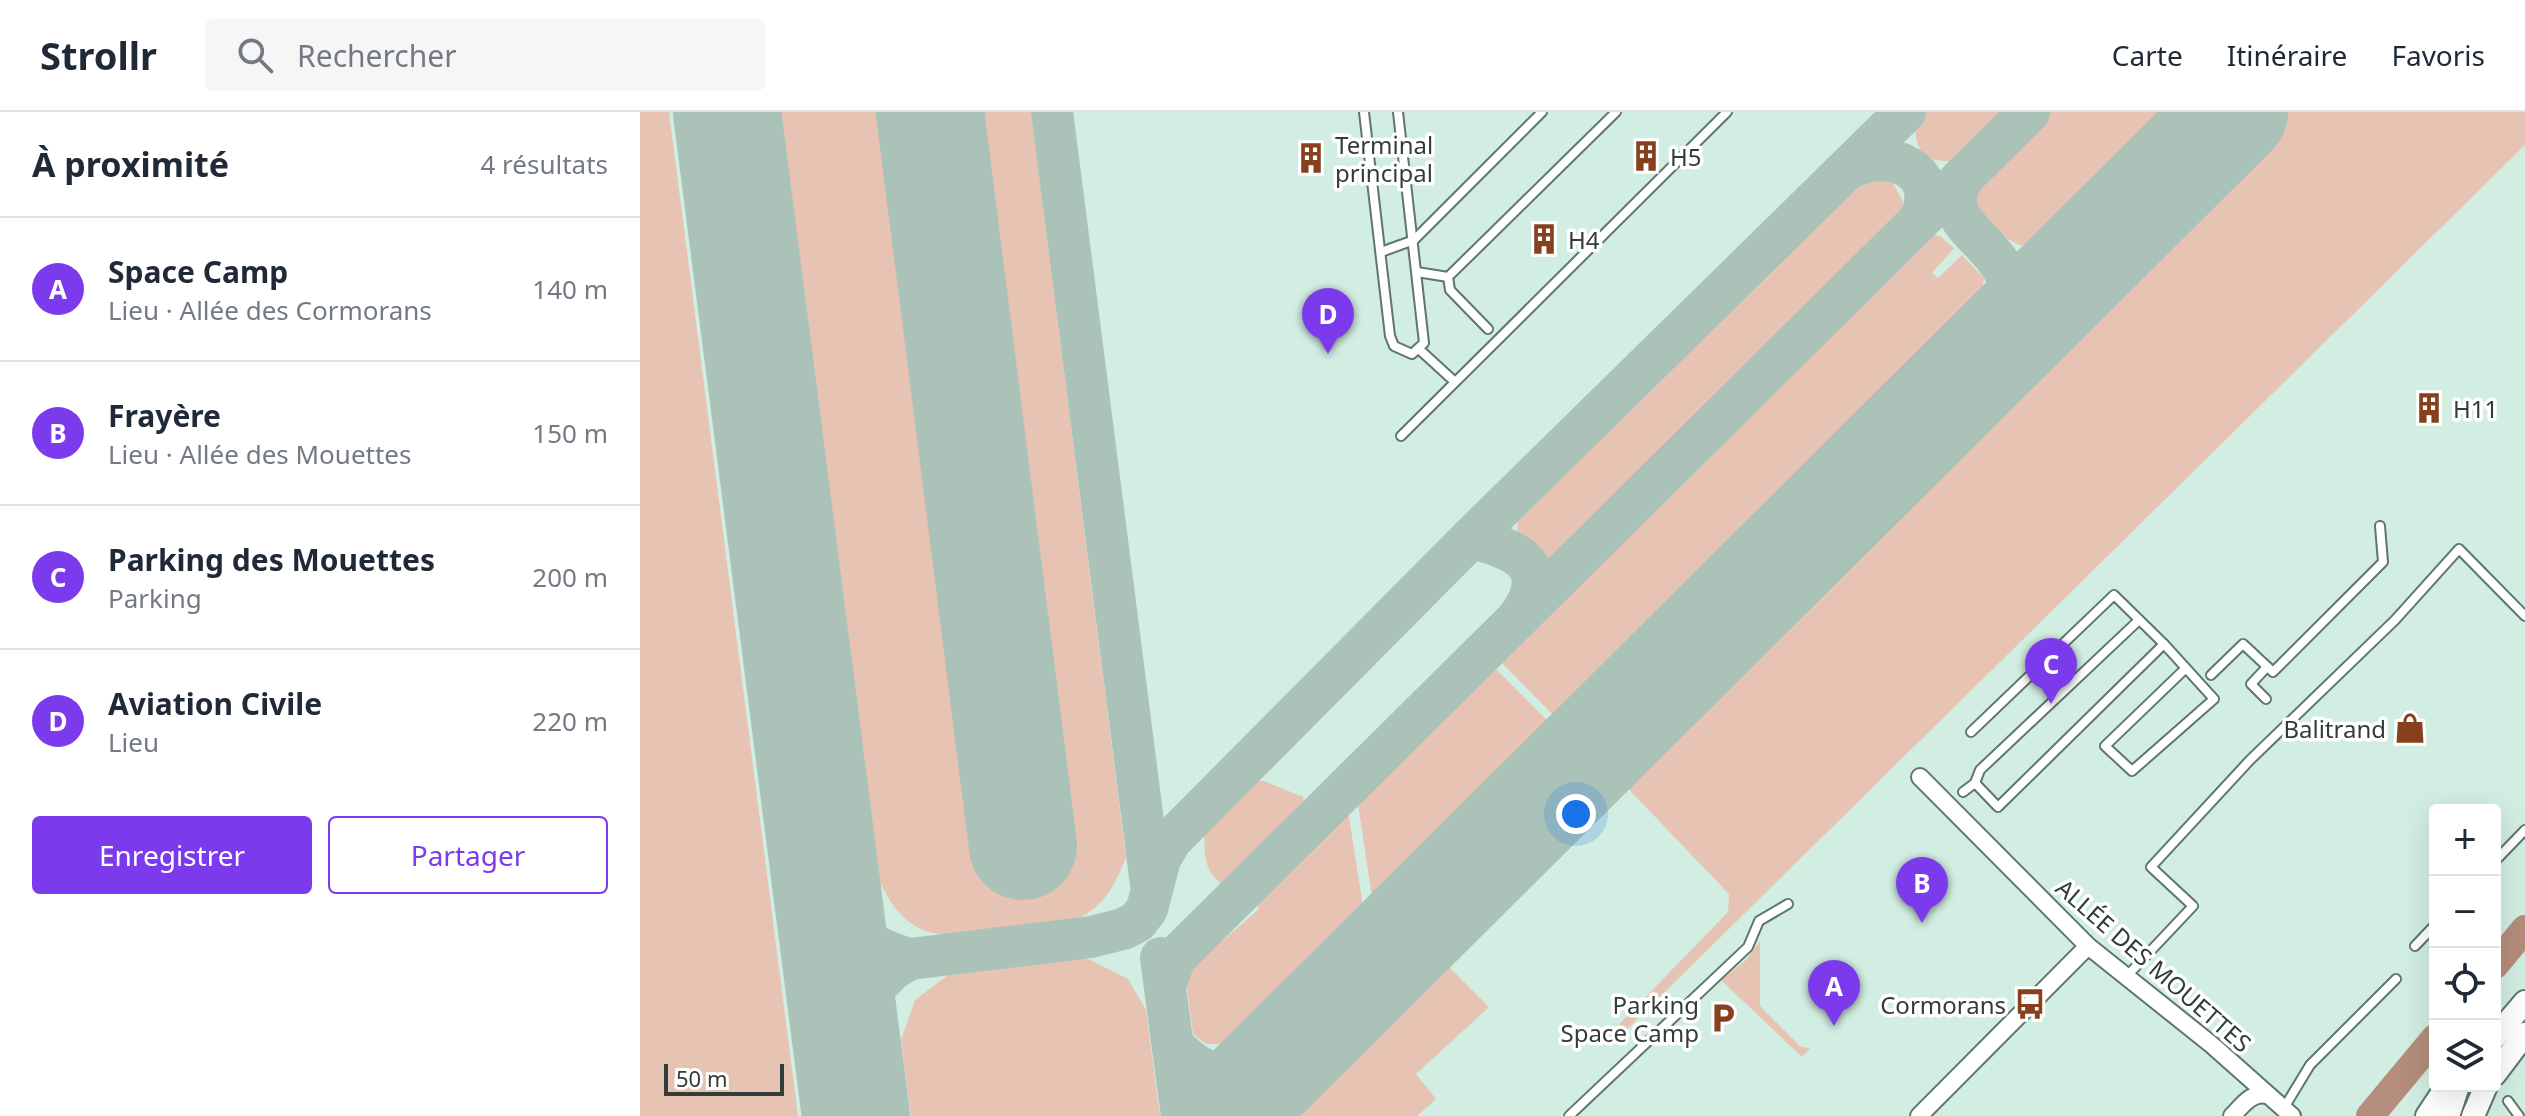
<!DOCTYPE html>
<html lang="fr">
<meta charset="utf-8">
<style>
:root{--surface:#fff;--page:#f6f6f7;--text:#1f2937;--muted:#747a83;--line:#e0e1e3;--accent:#7c3aed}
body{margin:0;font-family:"Noto Sans",sans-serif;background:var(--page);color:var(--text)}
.controls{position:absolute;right:24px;bottom:24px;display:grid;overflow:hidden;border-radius:8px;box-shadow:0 8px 32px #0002}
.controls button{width:72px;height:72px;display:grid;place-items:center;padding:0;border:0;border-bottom:2px solid var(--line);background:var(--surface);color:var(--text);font:40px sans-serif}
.scale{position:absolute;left:24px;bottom:20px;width:120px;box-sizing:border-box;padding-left:8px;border:4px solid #323d39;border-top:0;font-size:22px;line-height:28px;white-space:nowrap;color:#323d39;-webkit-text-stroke:6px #fff;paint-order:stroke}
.you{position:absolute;left:936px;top:702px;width:28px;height:28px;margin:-20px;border:6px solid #fff;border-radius:50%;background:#1a73e8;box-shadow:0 0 0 12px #1a73e833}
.badge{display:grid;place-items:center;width:52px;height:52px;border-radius:50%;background:var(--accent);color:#fff;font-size:26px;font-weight:700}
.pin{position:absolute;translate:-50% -66px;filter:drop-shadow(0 2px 4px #0008)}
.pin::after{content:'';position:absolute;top:42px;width:28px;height:24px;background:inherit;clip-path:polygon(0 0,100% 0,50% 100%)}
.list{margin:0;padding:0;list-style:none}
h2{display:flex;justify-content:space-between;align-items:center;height:104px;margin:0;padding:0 32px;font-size:34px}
h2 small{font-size:26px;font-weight:400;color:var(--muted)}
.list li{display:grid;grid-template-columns:52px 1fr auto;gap:24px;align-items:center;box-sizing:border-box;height:144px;padding:0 32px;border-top:2px solid var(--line)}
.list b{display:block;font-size:30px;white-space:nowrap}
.list p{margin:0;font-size:26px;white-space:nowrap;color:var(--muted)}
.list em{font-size:26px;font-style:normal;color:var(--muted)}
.actions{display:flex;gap:16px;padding:24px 32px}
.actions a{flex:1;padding:18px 0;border:2px solid var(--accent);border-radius:8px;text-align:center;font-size:28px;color:var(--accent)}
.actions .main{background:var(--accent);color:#fff}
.icon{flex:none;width:44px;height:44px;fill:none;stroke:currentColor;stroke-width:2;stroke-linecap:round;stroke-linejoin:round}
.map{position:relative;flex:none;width:1885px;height:1004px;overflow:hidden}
header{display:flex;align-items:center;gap:48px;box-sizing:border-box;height:112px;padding:0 40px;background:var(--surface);border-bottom:2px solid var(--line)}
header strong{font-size:38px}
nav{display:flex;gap:44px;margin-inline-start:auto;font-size:28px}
.search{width:560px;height:72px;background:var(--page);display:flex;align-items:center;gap:20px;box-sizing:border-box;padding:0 28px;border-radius:8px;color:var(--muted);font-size:30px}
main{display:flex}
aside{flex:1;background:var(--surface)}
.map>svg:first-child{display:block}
.green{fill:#e6c3b3}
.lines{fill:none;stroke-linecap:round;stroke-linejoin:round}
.river{stroke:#b48d7c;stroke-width:28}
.taxiway{stroke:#abc2b8;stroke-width:42}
.runway{stroke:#abc2b8;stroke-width:108}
.service-casing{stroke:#5e766d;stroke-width:12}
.minor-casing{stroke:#5e766d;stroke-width:20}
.secondary-casing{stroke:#5e766d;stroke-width:26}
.service{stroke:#fff;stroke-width:8}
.minor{stroke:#fff;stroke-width:16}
.secondary{stroke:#fff;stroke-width:22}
.labels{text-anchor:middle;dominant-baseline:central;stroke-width:7;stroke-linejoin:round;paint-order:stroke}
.poi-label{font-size:24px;fill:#323d39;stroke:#fff;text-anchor:start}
.street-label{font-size:24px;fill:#323d39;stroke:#fff}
</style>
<header>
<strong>Strollr</strong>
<div class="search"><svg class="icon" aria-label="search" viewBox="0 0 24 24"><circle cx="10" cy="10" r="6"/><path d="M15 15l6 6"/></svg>Rechercher</div>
<nav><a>Carte</a><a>Itinéraire</a><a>Favoris</a></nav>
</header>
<main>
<aside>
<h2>À proximité<small>4 résultats</small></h2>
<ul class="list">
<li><span class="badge">A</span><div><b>Space Camp</b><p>Lieu · Allée des Cormorans</p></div><em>140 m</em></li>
<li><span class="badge">B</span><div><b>Frayère</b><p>Lieu · Allée des Mouettes</p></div><em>150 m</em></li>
<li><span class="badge">C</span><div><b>Parking des Mouettes</b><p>Parking</p></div><em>200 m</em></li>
<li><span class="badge">D</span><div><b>Aviation Civile</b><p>Lieu</p></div><em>220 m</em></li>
</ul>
<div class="actions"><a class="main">Enregistrer</a><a>Partager</a></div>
</aside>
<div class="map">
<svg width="1885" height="1004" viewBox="0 0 1885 1004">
<rect width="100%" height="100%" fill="#d2ede2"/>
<g class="green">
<path d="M0,0H29L158,1004H0Z"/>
<path d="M141,0H391L486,746C475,771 465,795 438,806C421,814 395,812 377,815C313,824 271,839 239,768Z"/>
<path d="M1281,0H1374C1348,26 1324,64 1283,43C1274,27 1273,17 1281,0Z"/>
<path d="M1403,0H1541L1410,130C1388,137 1377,136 1360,120C1353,113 1342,106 1338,98C1319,68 1384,19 1403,0Z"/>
<path d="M1647,0H1885V33L971,933L965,927L1088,800L1089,782L975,663Z"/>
<path d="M1234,64L1253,71L1263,90L1257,114L923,443L906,447L889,437L877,421L878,403L1216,68Z"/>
<path d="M1292,123L1300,124L1314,136L1292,161L1298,166L1322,143L1344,166L1339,194L920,610L855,544L1271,133Z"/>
<path d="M849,550L914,615L733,792L717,685Z"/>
<path d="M610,669H624L663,685L665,700L590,775C562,765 565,742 564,716Z"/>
<path d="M707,692L724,801L602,925L584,932H566L553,922L545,861L618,798V779Z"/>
<path d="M1120,829V894L1161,935L1170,936L1162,945L1081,868L1106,848Z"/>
<path d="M446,846L488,867L506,898L520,1004H271L261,928L275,888L308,863Z"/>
<path d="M791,849L805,851L849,895L776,962L796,987L777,1004H636Z"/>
</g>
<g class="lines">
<g class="river">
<path d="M1855,853L1885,817"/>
<path d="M1730,1004L1795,926"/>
</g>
<g class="taxiway">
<path d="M412,0L511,772"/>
<path d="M1208,57C1249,34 1305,59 1279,108"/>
<path d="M1323,65C1290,122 1382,128 1370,201C1367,215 1358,228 1352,241"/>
<path d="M831,426C877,437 915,454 878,506"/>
<path d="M187,774C209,818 222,834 270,847"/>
<path d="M521,846L542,1004"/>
<path d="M525,873L535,846L552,829L1389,0"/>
<path d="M533,933C563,966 592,971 633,955"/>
<path d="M210,956L213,918L222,888L253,857L270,847L451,825L483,817L497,810L507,797L520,747L531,728L831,426L1265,0"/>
</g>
<g class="runway">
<path d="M87,0L216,1004"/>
<path d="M290,0L383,734"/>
<path d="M584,1004L1594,0"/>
</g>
<defs>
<g id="service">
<path d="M724,0L750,224L754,234L772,242L784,231L758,0"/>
<path d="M741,140L774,128L902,0"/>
<path d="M777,160L808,165L976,0"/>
<path d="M808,165L810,178L848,217"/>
<path d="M780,238L815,270"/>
<path d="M761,324L1087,0"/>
<path d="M1524,532L1574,587L1492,659L1465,634L1546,556"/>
<path d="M1571,563L1603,532L1633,560L1743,450L1740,414"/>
<path d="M1626,587L1611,572L1627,555"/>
<path d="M1335,671L1340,658L1499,508"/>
<path d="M1323,680L1335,671L1358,695L1524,532L1474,483L1331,620"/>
<path d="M1855,749L1885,718"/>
<path d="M1775,834L1795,813"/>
<path d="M1486,865L1553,794L1511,755L1610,648L1755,508L1819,437L1885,504"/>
<path d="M1868,989L1879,1004"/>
<path d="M1644,996L1670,953L1756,867"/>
<path d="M929,1004L1108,835L1119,809L1148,792"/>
</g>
<g id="minor">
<path d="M1280,665L1448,834L1572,933L1652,1004"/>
<path d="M1279,1004L1448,834"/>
<path d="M1592,1004C1602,994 1611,980 1626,983"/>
</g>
<g id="secondary">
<path d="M1855,925L1885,890"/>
<path d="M1855,962L1885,922"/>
<path d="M1787,1004L1807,974"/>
<path d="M1808,1004L1818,974"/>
<path d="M1833,1004L1846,974"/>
</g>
</defs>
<use href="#service" class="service-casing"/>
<use href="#minor" class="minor-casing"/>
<use href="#secondary" class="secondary-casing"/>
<use href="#service" class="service"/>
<use href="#minor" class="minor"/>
<use href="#secondary" class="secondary"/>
</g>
<defs>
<symbol id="building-bare" viewBox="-9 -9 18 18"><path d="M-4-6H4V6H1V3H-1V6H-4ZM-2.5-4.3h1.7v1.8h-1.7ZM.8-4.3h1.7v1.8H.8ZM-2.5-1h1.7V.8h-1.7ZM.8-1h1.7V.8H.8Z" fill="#87401d" stroke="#fff" stroke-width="2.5" paint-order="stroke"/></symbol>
<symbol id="shop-bare" viewBox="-9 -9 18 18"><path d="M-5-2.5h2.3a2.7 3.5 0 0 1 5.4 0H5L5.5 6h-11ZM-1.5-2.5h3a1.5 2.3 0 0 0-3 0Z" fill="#87401d" stroke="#fff" stroke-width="2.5" paint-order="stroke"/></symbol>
<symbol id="bus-bare" viewBox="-9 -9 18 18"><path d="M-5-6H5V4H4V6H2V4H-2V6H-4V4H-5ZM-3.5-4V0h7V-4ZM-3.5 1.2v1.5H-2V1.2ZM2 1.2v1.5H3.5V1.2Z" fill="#87401d" stroke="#fff" stroke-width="2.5" paint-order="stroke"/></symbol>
<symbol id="parking-bare" viewBox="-9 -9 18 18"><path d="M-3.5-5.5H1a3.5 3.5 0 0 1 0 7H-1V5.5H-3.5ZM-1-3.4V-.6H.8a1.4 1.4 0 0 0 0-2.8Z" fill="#87401d" stroke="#fff" stroke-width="2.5" paint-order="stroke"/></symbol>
</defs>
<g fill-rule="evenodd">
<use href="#building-bare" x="984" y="22" width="44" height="44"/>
<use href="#building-bare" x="649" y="24" width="44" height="44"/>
<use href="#building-bare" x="882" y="105" width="44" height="44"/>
<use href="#building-bare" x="1767" y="274" width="44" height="44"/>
<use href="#shop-bare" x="1748" y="594" width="44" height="44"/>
<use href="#bus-bare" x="1368" y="870" width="44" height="44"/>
<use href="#parking-bare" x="1061" y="884" width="44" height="44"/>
</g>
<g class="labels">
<g class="poi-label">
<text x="695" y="32">Terminal<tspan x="695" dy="28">principal</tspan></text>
<text x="1030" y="44">H5</text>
<text x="928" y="127">H4</text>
<text x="1813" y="296">H11</text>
<text x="1746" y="616" text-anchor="end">Balitrand</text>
<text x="1059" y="892" text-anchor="end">Parking<tspan x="1059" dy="28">Space Camp</tspan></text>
<text x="1366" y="892" text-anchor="end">Cormorans</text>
</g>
<g class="street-label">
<text transform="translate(1514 853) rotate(41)">ALLÉE DES MOUETTES</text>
</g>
</g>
</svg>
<div class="controls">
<button>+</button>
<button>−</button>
<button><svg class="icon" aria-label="locate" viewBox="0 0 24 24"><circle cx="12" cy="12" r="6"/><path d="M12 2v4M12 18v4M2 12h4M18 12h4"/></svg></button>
<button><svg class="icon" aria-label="layers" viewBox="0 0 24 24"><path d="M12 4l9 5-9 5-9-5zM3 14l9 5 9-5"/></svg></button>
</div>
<div class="scale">50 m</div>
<div class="you"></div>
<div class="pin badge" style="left:1194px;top:914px">A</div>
<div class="pin badge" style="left:1282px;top:811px">B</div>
<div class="pin badge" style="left:1411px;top:592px">C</div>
<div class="pin badge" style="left:688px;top:242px">D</div>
</div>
</main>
